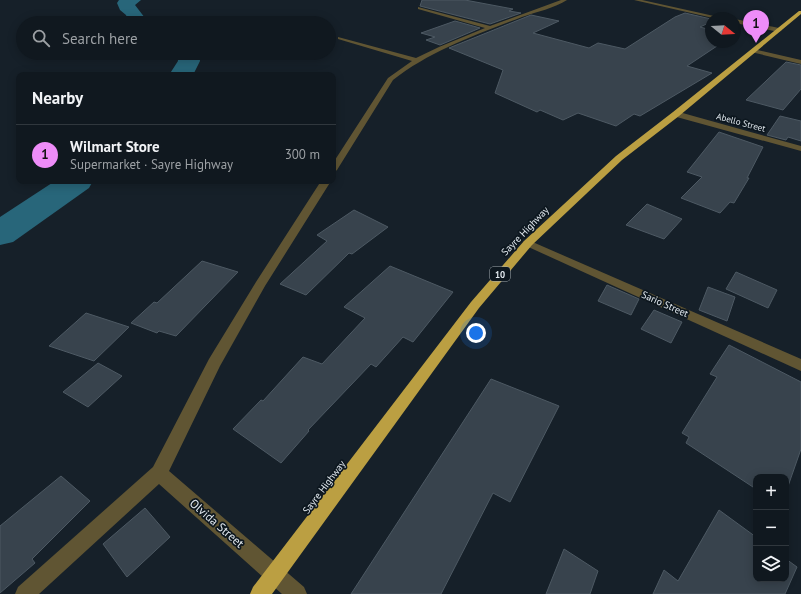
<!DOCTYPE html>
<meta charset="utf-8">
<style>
:root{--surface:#10181f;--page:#192128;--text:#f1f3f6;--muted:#9ca0a4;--line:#30373d;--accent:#ee8cf8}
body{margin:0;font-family:"PT Sans",sans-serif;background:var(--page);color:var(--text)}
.controls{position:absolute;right:12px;bottom:12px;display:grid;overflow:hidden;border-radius:8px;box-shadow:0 2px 10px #0003}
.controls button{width:36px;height:36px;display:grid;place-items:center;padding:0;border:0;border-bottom:1px solid var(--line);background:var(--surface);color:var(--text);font:20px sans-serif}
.compass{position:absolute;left:705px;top:12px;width:36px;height:36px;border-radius:50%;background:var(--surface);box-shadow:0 2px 10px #0003;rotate:108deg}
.you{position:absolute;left:476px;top:333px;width:14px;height:14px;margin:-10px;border:3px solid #fff;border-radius:50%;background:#1a73e8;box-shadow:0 0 0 6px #1a73e833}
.badge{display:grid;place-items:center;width:26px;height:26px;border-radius:50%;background:var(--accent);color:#111;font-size:13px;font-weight:700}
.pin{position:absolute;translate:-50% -33px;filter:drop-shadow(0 1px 2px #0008)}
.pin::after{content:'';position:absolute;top:21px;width:14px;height:12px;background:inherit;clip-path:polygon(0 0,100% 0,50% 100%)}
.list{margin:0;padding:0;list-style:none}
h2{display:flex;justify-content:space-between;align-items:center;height:52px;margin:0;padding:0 16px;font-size:17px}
h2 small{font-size:13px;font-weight:400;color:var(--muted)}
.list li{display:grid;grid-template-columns:26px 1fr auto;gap:12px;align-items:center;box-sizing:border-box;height:60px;padding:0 16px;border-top:1px solid var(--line)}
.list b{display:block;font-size:15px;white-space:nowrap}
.list p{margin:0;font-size:13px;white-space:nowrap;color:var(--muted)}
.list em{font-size:13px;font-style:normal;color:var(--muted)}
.icon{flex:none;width:22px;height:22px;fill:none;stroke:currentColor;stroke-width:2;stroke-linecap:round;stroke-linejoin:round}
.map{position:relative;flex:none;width:801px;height:594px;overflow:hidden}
.search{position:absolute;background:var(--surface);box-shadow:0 2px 10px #0003;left:16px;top:16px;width:320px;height:44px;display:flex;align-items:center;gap:10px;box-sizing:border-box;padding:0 14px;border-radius:22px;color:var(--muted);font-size:15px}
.panel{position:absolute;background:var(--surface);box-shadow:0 2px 10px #0003;left:16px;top:72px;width:320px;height:112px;border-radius:8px}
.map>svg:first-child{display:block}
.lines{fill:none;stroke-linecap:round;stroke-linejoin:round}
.river{fill:#28667a;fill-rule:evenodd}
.building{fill:#38434d;stroke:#4d5963}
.street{fill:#605533;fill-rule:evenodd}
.highway{fill:#bb9f42;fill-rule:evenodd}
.labels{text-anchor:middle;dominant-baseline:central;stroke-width:3.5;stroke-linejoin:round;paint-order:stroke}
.far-street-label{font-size:9px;fill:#e3eaf0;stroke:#0d171f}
.shield{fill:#0d171f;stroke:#a3abb1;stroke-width:1}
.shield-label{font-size:9px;font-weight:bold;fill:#e3eaf0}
.street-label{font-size:10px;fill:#e3eaf0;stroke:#0d171f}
.near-street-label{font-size:12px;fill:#e3eaf0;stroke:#0d171f}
</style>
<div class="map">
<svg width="801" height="594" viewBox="0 0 801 594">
<rect width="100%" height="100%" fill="#162029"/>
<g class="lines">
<g class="river">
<path d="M119,0H141L135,5L145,18L152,19L154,23H129L126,15L120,10L117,3Z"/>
<path d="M177,53H199L200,61L193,75H169L178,61Z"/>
<path d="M55,181H93L89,188L13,242L0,245V217Z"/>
</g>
</g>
<g class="building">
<path d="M422,0H465L513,9L509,11L521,13L490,24L420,6Z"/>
<path d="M685,13L711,19V22L700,27L711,30V42H723L687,66L712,73L640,116L634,114L616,126L578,113L563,120L540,110L537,112L495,93L503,70L449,48L531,15L559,21L533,33L589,48L598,43L625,49L675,17Z"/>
<path d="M455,21L480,28L440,45L426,40L435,37L421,33Z"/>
<path d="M786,62L801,65V89L783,110L746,100Z"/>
<path d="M780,116L801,121V141L788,137L786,140L767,135Z"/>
<path d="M719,132L763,147L747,178H749L734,203L730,202L720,213L681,198L702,177L687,172Z"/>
<path d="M647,204L682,219L664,239L626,225Z"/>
<path d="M354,210L388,227L352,254L349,253L306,295L280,284L327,241L317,235Z"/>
<path d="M202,261L238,272L176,336L159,331L157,333L131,323L154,302L157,303Z"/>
<path d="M390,266L453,292L413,342L403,337L376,367L371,364L308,430L309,431L281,463L233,429L261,400L263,401L303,357L322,364L365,318L344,307Z"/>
<path d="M736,272L777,290L768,308L726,289Z"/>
<path d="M607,285L639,299L631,315L598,301Z"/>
<path d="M708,287L735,297L727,321L699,310Z"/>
<path d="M654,310L682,322L671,343L641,329Z"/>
<path d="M86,313L129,327L94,361L49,346Z"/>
<path d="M729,345L801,382V449L786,492V477H756V489L686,443L689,437L682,433L717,377L710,374Z"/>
<path d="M98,363L122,376L88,407L63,392Z"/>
<path d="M491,379L559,406L510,502L493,493L441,594H351Z"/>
<path d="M61,476L90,501L32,559L35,563L0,593V526Z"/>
<path d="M145,508L170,537L127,577L103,544Z"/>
<path d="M719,510L756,537V579H786V559L797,567L785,594H653L664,570L678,581Z"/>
<path d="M564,549L598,571L590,594H546Z"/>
</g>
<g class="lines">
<g class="street">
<path d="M561,0H567C555,8 536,12 522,17C477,34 430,51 393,80L337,170L333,173V163L388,78L412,61L338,39V37L416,58L439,47L485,28L418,9V7L490,26Z"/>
<path d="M634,0H642L723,18H713Z"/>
<path d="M735,19L779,28L782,30L779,32L735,23Z"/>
<path d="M753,49L801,60V64L751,52L750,51Z"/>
<path d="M673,112H679L801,146V151L673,116Z"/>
<path d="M321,181H331L265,286L220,366L169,471L304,587L307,594H282L159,484L39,594H15L18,587L153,467L209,359L256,282Z"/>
<path d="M528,240L801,359V371L524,245L523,243L524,241Z"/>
</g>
<path class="highway" d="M799,11H801V14L679,116L622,160L532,245L479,308L272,594H250L253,587L471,302L524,241L616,156L673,112Z"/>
</g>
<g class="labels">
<g class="far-street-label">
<text transform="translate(741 122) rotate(15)">Abello Street</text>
</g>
<rect class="shield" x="490" y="267" width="20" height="14" rx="3"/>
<g class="shield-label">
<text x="500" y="274">10</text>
</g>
<g class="street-label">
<text transform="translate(525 231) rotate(-46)">Sayre Highway</text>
<text transform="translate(665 304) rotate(24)">Sario Street</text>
<text transform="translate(324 487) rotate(-53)">Sayre Highway</text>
</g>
<g class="near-street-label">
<text transform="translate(217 523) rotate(41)">Olvida Street</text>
</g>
</g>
</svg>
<div class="controls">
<button>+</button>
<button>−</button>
<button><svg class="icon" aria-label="layers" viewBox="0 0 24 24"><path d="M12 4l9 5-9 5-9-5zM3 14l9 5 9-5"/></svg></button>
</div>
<svg class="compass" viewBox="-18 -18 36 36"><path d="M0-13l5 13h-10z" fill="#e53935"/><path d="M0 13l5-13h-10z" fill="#9ca0a4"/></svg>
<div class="you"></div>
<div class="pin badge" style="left:756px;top:43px">1</div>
<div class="search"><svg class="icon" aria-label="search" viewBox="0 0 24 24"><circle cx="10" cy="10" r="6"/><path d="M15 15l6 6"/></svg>Search here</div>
<section class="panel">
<h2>Nearby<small></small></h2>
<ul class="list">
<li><span class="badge">1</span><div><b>Wilmart Store</b><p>Supermarket · Sayre Highway</p></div><em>300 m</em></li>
</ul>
</section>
</div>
